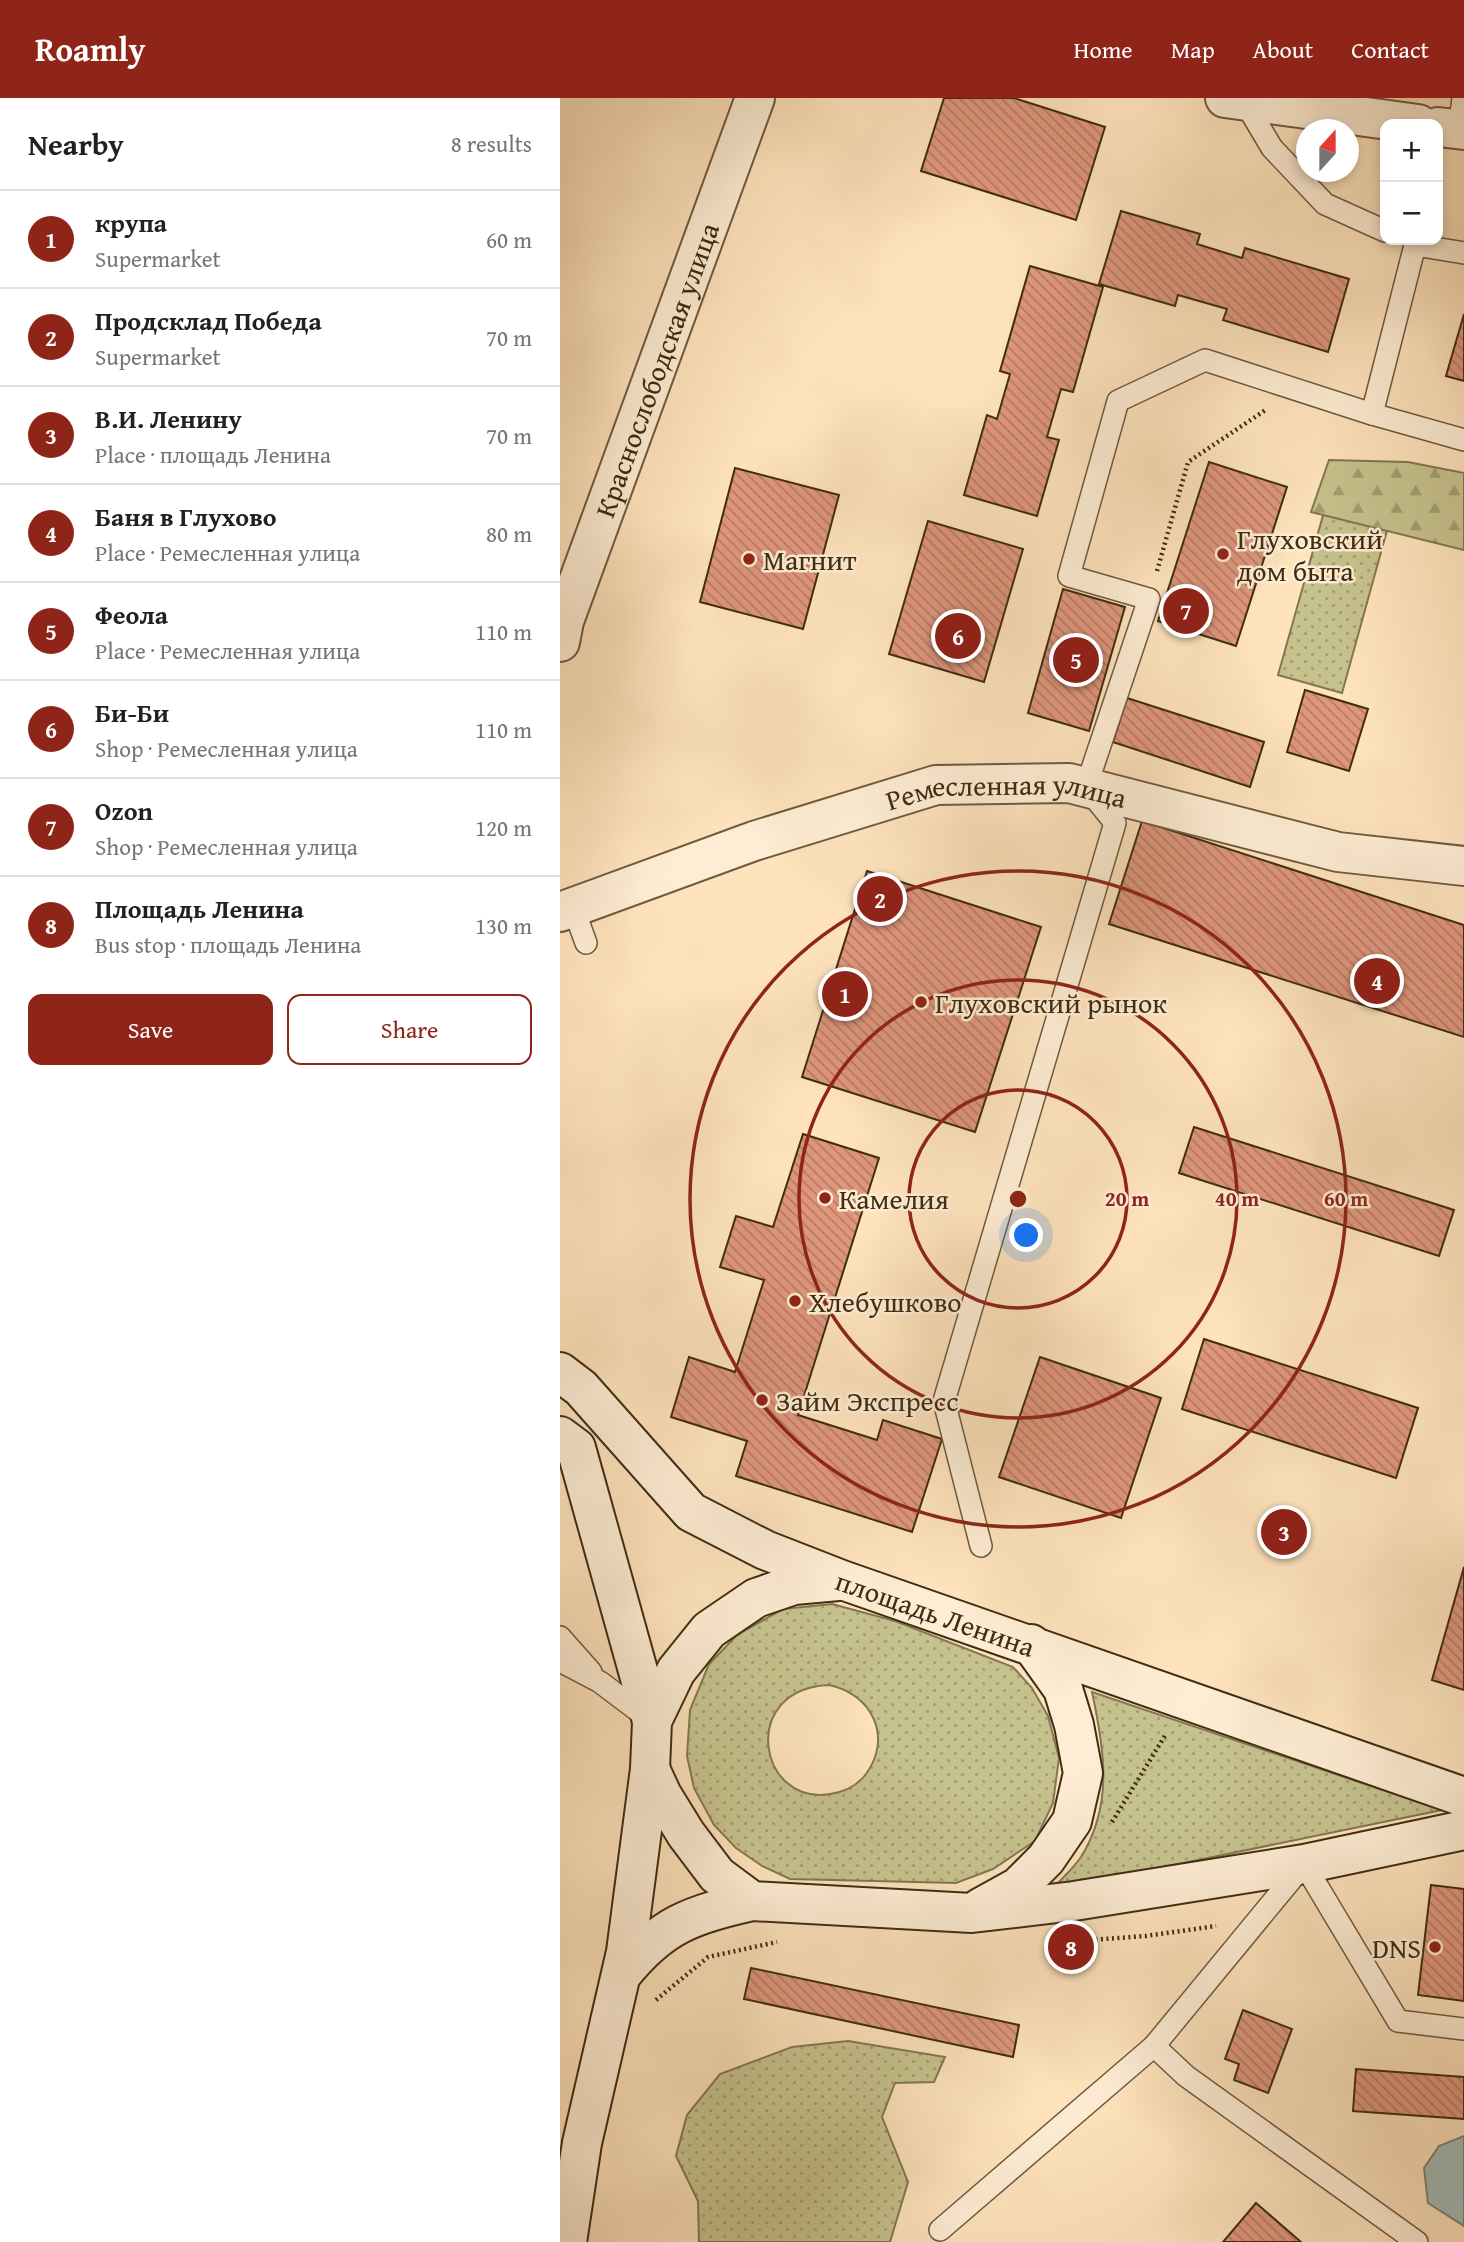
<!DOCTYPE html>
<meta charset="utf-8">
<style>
:root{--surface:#fff;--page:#f6f6f6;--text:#202124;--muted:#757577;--line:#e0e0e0;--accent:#8f2418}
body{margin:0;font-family:"Gentium Book Plus",serif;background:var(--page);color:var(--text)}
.controls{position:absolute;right:21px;top:21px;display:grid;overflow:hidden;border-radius:14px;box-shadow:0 4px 10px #0003}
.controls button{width:63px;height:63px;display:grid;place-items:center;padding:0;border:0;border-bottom:2px solid var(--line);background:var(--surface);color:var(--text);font:35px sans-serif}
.compass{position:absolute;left:736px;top:21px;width:63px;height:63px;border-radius:50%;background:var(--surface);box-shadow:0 4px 10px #0003;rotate:21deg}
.you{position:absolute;left:467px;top:1138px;width:24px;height:24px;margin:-18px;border:5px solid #fff;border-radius:50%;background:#1a73e8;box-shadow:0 0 0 10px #1a73e833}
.badge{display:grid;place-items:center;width:46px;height:46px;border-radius:50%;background:var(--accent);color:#fff;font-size:23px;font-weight:700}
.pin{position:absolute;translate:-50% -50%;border:4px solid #fff;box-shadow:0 2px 7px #0006}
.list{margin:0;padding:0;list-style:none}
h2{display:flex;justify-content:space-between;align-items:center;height:91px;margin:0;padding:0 28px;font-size:30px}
h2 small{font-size:23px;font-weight:400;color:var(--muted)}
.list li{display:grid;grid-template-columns:46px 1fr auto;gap:21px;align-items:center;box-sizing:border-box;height:98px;padding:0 28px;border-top:2px solid var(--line)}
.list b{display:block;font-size:26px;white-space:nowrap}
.list p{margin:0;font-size:23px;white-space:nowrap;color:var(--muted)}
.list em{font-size:23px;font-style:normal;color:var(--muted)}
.actions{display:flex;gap:14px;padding:21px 28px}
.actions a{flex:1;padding:16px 0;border:2px solid var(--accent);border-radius:14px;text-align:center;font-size:24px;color:var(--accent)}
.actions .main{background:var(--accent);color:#fff}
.map{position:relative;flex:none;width:904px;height:2144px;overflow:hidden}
header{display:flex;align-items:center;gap:42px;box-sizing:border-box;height:98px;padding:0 35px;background:var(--accent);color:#fff}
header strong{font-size:33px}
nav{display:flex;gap:38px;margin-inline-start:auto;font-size:24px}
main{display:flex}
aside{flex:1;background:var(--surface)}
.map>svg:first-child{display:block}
.grass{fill:url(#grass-dots);stroke:#827750;stroke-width:2;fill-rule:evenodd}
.forest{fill:url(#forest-firs);stroke:#827750;stroke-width:2}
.water{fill:#a3bcba;stroke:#7b8277;stroke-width:2}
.building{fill:url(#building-back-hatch);stroke:#3f2c12;stroke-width:2}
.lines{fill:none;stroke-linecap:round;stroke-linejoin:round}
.lane-casing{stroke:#6f5a3d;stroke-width:24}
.street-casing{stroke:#6f5a3d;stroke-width:42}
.secondary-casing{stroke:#3f2c12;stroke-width:42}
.path{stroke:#3f2c12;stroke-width:4.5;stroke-dasharray:2 3.5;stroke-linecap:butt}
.lane{stroke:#feedd4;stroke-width:21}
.street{stroke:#feedd4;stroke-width:38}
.secondary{stroke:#feedd4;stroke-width:38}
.ring{fill:none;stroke:#8f2418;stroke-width:3.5}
.poi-dot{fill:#8f2418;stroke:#feedd4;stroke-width:2.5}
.labels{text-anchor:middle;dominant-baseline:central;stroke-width:5;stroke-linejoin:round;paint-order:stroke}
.street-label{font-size:28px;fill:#3f2c12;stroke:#feedd4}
.poi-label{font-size:28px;fill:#3f2c12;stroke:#feedd4;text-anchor:start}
.centre{fill:#8f2418;stroke:#feedd4;stroke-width:3.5}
.ring-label{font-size:21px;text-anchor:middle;font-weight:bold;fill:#8f2418;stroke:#feedd4;stroke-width:5;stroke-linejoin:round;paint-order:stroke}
</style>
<header>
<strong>Roamly</strong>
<nav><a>Home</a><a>Map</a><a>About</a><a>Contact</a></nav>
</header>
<main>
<aside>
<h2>Nearby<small>8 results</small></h2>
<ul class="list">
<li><span class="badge">1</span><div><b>крупа</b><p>Supermarket</p></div><em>60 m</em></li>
<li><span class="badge">2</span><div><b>Продсклад Победа</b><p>Supermarket</p></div><em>70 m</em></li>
<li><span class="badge">3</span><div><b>В.И. Ленину</b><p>Place · площадь Ленина</p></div><em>70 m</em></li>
<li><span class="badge">4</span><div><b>Баня в Глухово</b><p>Place · Ремесленная улица</p></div><em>80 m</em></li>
<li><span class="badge">5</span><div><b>Феола</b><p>Place · Ремесленная улица</p></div><em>110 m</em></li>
<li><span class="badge">6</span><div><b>Би-Би</b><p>Shop · Ремесленная улица</p></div><em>110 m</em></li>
<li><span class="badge">7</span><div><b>Ozon</b><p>Shop · Ремесленная улица</p></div><em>120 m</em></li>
<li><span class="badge">8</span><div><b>Площадь Ленина</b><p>Bus stop · площадь Ленина</p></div><em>130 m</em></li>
</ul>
<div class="actions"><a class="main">Save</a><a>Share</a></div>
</aside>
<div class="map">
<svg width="904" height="2144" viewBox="0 0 904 2144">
<defs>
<pattern id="grass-dots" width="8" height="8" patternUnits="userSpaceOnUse" patternTransform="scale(1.75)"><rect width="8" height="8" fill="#c6c28d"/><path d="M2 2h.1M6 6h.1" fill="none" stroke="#a29e72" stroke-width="1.8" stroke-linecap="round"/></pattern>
<pattern id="forest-firs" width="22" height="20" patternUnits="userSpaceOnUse" patternTransform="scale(1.75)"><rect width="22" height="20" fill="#c6c28d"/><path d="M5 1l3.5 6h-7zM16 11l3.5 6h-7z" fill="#a29e72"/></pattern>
<pattern id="building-back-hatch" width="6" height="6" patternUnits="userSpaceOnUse" patternTransform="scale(1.75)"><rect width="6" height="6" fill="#df967d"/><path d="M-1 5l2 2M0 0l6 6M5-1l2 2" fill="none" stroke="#b67b65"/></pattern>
</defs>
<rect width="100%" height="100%" fill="#fee3bd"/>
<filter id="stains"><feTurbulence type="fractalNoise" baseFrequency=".00286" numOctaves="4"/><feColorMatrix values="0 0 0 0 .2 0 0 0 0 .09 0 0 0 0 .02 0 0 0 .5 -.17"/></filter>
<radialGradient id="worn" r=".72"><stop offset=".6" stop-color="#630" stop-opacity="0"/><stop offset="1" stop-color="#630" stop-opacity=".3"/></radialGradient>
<g class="grass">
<path d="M773,382L836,400L782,595L718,577Z"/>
<path d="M272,1506L335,1523L453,1569L472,1590L488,1618L499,1660L493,1705L475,1743L433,1771L396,1785L230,1781L202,1768L176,1750L154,1727L134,1690L127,1658L130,1612L149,1566L177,1537L223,1511ZM269,1587C312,1596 333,1639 306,1676C297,1688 285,1694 270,1696C198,1708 178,1591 269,1587Z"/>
<path d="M532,1594L882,1712L492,1792C501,1781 513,1771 521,1759C554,1706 544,1650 532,1594Z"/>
<path d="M288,1943L385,1959L374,1984L335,1985L322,2019L348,2084L330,2144H139L138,2103L116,2058L127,2017L160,1976L232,1949Z"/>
</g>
<path class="forest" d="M769,362L848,364L904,375V452L751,414Z"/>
<path class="water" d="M904,2038V2128L868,2105L864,2070L879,2048Z"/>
<g class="building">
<path d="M384,0H454L545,29L516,122L361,73Z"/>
<path d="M561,113L640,136L637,146L682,160L685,150L789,181L768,254L663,222L667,211L618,197L615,208L539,186Z"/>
<path d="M470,168L543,189L513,294L501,291L487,339L499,342L477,418L404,397L427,317L437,321L450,276L440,273Z"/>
<path d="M904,216V283L886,278Z"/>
<path d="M649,364L727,389L676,548L598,523Z"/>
<path d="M175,370L279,397L243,531L140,504Z"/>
<path d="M368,423L463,451L424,584L329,556Z"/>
<path d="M503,491L565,509L529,633L468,615Z"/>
<path d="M745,592L808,611L789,673L727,654Z"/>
<path d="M567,600L704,644L690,689L553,644Z"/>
<path d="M582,723L904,827V939L549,826Z"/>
<path d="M307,773L481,829L415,1034L242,979Z"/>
<path d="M634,1029L894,1112L879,1158L619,1075Z"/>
<path d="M243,1036L319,1060L238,1317L317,1342L323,1322L382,1341L352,1434L176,1378L187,1343L111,1319L129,1259L175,1274L204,1182L160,1169L176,1118L213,1129Z"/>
<path d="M644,1241L858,1310L836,1380L622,1311Z"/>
<path d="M480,1259L601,1300L561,1420L439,1379Z"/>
<path d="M904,1469V1592L872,1582Z"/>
<path d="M871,1787L904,1791V1903L858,1897Z"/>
<path d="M191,1870L459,1927L453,1959L184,1901Z"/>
<path d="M683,1912L732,1931L708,1995L674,1982L679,1966L665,1961Z"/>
<path d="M796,1971L904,1979V2021L793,2013Z"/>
<path d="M696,2105L741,2144H663Z"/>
</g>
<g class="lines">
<defs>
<g id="lane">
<path d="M684,3L712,50L765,106L825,133"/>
<path d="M899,32L903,0"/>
<path d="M812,316L904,342"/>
<path d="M13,809L26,845"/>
<path d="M421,1448L384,1303L555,725L526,689L589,501L509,478L558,303L645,262L812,316L855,147L904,155"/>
<path d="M0,1539L31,1574"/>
<path d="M0,1563L40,1584L89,1621"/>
<path d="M594,1948L626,1978L857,2144"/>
<path d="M380,2132L594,1948L744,1766L838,1923L904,1931"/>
</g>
<g id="street">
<path d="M665,0L858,26"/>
<path d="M878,29L904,32"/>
<path id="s1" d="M0,544L4,523L195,0"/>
<path id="s2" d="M0,814L194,743L376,687L509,685L778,754L904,768"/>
</g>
<g id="secondary">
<path id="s3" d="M0,1274L21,1290L131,1414L205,1452L282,1482L904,1699"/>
<path d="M0,1338L16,1350L92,1623"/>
<path d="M90,1671L102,1697L126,1736L157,1777L192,1803L412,1815L514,1803L744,1766L904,1732"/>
<path d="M420,1810L458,1789L486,1761L512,1723L523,1675L514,1627L503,1591L471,1546"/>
<path d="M62,1876C102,1826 132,1817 192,1803"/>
<path d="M7,2144L22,2045L66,1854L90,1671L92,1623L116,1573L149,1532L196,1500L234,1487L278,1483"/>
</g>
</defs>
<use href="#lane" class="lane-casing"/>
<use href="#street" class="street-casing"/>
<use href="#secondary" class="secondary-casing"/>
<g class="path">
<path d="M597,473L628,364L707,311"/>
<path d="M552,1724L606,1636"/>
<path d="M530,1842L586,1838L656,1828"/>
<path d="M96,1902L148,1859L217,1844"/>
</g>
<use href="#lane" class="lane"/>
<use href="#street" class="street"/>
<use href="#secondary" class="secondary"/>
</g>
<g class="ring">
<circle cx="458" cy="1101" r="109"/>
<circle cx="458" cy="1101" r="219"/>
<circle cx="458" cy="1101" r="328"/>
</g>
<g class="poi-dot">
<circle cx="663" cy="456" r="7"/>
<circle cx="189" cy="461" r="7"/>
<circle cx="361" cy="904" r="7"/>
<circle cx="265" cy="1100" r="7"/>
<circle cx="235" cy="1203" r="7"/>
<circle cx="202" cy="1302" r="7"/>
<circle cx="875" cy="1849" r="7"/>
</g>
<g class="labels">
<g class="street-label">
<text stroke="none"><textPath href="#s1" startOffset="289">Краснослободская улица</textPath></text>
<text stroke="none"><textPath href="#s2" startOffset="467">Ремесленная улица</textPath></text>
<text stroke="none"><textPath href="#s3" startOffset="457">площадь Ленина</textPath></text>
</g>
<g class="poi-label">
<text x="677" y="440">Глуховский<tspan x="677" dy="32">дом быта</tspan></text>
<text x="203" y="461">Магнит</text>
<text x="375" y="904">Глуховский рынок</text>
<text x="279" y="1100">Камелия</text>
<text x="249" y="1203">Хлебушково</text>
<text x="216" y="1302">Займ Экспресс</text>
<text x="861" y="1849" text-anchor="end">DNS</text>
</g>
</g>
<circle cx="458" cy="1101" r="10" class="centre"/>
<g class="ring-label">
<text x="567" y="1108">20 m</text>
<text x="677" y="1108">40 m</text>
<text x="786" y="1108">60 m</text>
</g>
<rect width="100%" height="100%" filter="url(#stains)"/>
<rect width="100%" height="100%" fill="url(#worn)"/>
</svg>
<div class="controls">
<button>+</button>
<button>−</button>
</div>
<svg class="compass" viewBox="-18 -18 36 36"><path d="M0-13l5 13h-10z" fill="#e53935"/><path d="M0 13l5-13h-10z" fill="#757577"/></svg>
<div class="you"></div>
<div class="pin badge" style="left:285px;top:896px">1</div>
<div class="pin badge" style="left:320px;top:801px">2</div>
<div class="pin badge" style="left:724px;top:1434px">3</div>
<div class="pin badge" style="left:817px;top:883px">4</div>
<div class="pin badge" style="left:516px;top:562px">5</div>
<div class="pin badge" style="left:398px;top:538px">6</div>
<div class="pin badge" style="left:626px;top:513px">7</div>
<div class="pin badge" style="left:511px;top:1849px">8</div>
</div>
</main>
